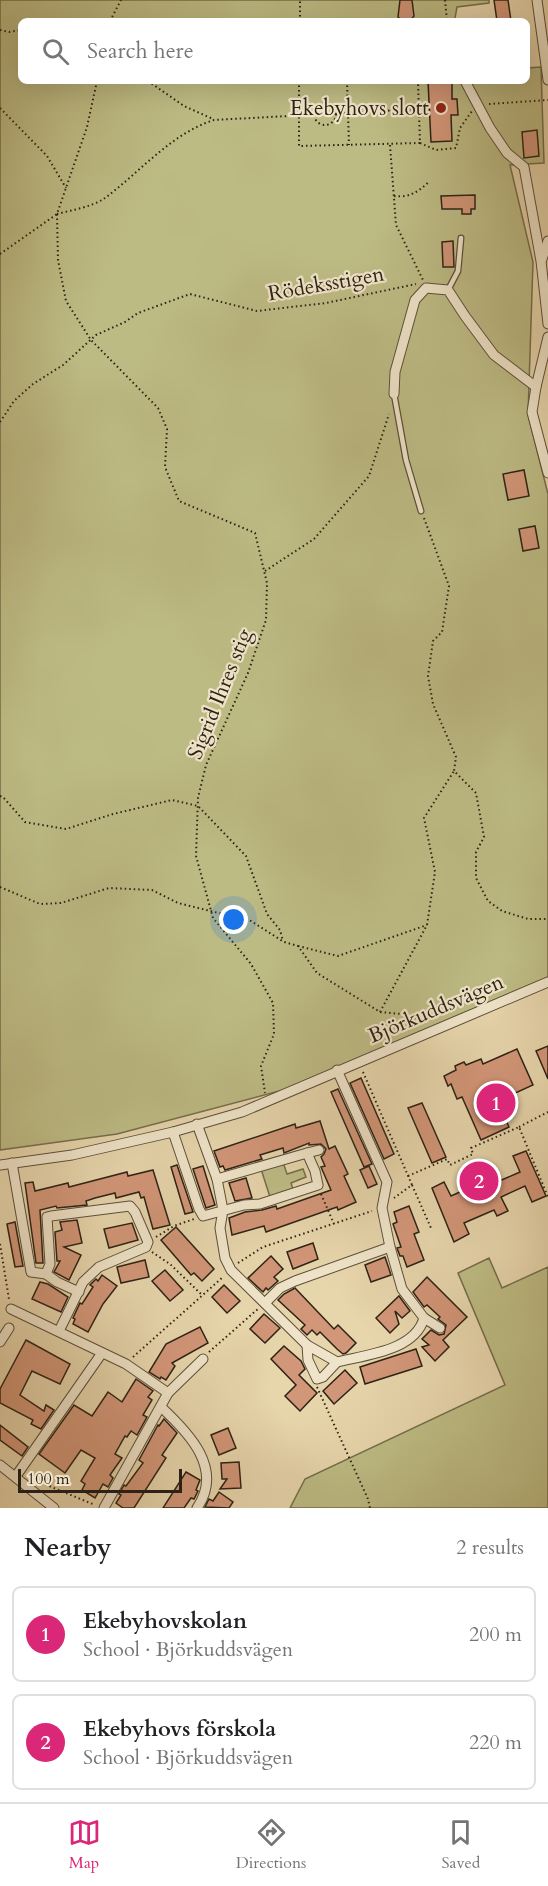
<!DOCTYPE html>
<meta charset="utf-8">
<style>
:root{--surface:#fff;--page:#f2f2f2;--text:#202124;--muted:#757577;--line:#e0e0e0;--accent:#db2777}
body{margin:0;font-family:Cardo,serif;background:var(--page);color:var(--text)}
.scale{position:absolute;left:18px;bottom:15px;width:164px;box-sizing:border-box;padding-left:6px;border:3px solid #2d2215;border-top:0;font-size:16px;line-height:21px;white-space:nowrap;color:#2d2215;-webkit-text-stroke:4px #efe4c9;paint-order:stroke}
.you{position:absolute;left:234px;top:920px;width:21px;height:21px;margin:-15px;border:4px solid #fff;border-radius:50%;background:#1a73e8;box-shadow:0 0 0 9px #1a73e833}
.badge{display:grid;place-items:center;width:39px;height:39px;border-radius:50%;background:var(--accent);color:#fff;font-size:20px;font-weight:700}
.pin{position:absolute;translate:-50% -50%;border:3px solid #fff;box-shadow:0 2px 6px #0006}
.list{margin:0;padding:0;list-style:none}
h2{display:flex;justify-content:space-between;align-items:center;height:78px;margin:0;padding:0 24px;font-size:26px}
h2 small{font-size:20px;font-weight:400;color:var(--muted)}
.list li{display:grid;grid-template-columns:39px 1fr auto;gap:18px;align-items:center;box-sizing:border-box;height:96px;margin:0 12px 12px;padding:0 12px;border:2px solid var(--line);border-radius:9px}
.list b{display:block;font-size:22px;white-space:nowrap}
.list p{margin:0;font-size:20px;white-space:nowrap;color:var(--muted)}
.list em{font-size:20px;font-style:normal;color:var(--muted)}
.icon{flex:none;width:33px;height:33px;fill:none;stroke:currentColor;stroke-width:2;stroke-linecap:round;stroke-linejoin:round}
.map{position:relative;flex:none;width:548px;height:1508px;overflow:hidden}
.search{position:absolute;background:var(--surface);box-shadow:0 6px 24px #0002;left:18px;right:18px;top:18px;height:66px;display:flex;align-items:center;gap:15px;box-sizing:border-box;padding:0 21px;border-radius:9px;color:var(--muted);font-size:22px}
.sheet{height:294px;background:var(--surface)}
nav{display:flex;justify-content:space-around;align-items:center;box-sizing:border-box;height:84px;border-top:2px solid var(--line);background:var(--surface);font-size:16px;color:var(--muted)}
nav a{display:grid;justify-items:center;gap:3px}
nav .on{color:var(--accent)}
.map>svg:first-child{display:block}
.green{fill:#bdbb84;stroke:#756e4c;stroke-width:1.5}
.building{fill:#d29678;stroke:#2d2215;stroke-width:1.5}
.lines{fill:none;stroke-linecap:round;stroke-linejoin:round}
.lane-casing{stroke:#5c4f3b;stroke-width:7}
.street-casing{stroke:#5c4f3b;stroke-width:11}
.path{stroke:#2d2215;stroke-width:2;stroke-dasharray:1.5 3;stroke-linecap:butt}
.lane{stroke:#efe4c9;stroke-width:4.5}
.street{stroke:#efe4c9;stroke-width:9}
.poi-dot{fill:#8f2418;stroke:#efe4c9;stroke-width:2}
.labels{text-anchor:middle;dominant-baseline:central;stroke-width:4.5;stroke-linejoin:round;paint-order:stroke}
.poi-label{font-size:21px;fill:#2d2215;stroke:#efe4c9;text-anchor:end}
.street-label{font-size:21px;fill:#2d2215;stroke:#efe4c9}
</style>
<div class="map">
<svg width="548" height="1508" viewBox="0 0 548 1508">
<rect width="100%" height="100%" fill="#e7d5ac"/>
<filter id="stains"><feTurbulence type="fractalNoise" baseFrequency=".00333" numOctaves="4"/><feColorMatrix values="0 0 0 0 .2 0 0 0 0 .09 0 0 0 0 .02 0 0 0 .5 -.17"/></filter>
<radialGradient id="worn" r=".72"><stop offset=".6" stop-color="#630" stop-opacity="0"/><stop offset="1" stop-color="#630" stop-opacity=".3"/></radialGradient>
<g class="green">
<path d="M0,0H489V3L457,7L455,18L457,21H21V81H527V68L541,67L544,163L510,165L533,262L528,415L548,494V977L283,1090L117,1134L0,1150Z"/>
<path d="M283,1162L287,1174L303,1169L306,1177L291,1183L293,1189L270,1197L261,1169Z"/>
<path d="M489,1258L502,1288L548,1267V1508H290L305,1479L505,1385L458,1273Z"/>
</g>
<g class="building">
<path d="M400,0H412L414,16L410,21H402L398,17Z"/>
<path d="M494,0H508L511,21H497Z"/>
<path d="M428,81H452V99H457L458,115H451L452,141L431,142Z"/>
<path d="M537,130L539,156L524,158L522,132Z"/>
<path d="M475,195V209H471V214H462V209H442L441,196Z"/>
<path d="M453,241L454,267H443L442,242Z"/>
<path d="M524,470L529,496L508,500L503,474Z"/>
<path d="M535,526L539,548L523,551L519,529Z"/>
<path d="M548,1046V1079L536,1051Z"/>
<path d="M517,1049L533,1085L498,1101L509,1127L481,1140L462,1097L457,1099L451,1084L448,1086L444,1076L456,1070L455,1066L464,1062L466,1065L481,1059L483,1064Z"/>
<path d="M361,1078L394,1154L384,1159L350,1083Z"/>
<path d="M338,1089L372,1164L364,1167L331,1092Z"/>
<path d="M422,1103L446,1157L432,1163L408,1108Z"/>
<path d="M320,1121L329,1149L335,1146L348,1174L344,1176L356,1202L338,1210L337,1207L266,1232L264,1226L232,1235L229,1218L245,1212L262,1210L276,1206L277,1209L331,1190L321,1167L325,1166L321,1157L324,1154L326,1149L321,1144L309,1145V1143L284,1153L283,1148L260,1155L262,1159L225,1170L223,1166L220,1167L214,1151L295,1124L296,1128Z"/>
<path d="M526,1151L546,1196L532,1202L525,1186L501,1197L508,1211L497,1216L494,1210L464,1223L469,1234L454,1242L432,1188L444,1182L451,1196L480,1183L474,1169L488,1162L497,1182L520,1172L513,1156Z"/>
<path d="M177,1165L193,1212L185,1214L171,1167Z"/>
<path d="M203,1166L215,1205L206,1208L193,1169Z"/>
<path d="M369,1166L377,1184L368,1188L360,1170Z"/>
<path d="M153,1170L170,1225L153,1229L144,1197L141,1198L139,1192L116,1198L115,1193L95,1198L86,1201L87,1205L57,1208L56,1206L40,1210L43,1263H36L25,1183L33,1182L35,1191L68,1183L69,1187L127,1172L128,1176Z"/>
<path d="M246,1178L252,1198L235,1201L229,1183Z"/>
<path d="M409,1206L419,1232L414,1234L424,1260L407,1267L403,1256H400L397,1248L401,1247L393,1224L397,1222L394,1212Z"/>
<path d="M77,1220L82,1243L64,1247L81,1255L69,1280L54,1272L60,1261H57L55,1232L62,1230L60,1222Z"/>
<path d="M15,1222L23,1266L15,1267L7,1224Z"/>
<path d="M132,1223L138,1240L109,1248L104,1229Z"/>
<path d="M176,1227L214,1269L202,1281L194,1273L191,1275L161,1240Z"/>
<path d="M313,1243L318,1259L293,1269L287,1252Z"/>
<path d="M271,1256L283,1269L274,1277L278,1281L268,1290L266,1288L263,1292L248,1278Z"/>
<path d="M385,1257L391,1275L371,1282L365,1265Z"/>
<path d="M145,1260L149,1277L121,1283L117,1267Z"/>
<path d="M165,1270L183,1290L170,1301L152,1281Z"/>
<path d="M102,1275L117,1286L103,1304L88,1332L73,1324L75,1319L73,1318L80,1303L82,1304L93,1287L90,1285L96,1279L98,1281Z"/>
<path d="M427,1277L467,1317L443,1340L449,1347L435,1361L422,1347L429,1345L422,1339L431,1330L439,1335L444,1334L446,1325L438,1319L440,1317L427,1305L424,1307L413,1292Z"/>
<path d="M40,1282L48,1284L68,1297L61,1312L32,1299Z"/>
<path d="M224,1285L240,1301L227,1313L212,1297Z"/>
<path d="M295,1288L334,1329L338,1325L356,1343L346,1353L343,1354L337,1349L320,1332L317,1335L312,1330L307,1335L301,1329L305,1325L278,1300L284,1294Z"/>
<path d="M399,1296L410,1311L402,1318L395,1311L399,1324L390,1333L376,1318Z"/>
<path d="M264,1314L280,1328L265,1343L250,1329Z"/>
<path d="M200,1327L208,1343L172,1363L175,1366L166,1380L161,1377L160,1379L149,1372L166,1344Z"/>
<path d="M26,1340L70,1364L60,1384L32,1371L20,1395L44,1411L46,1405L54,1410L41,1429L31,1424L33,1420L0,1403V1389Z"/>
<path d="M284,1346L301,1361L305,1369L299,1375L317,1393L300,1411L285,1396L296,1385L271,1359Z"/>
<path d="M416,1349L422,1366L365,1384L360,1367Z"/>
<path d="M345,1370L357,1383L334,1404L323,1391Z"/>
<path d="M136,1379L153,1391L148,1397L152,1400L143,1415L147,1417L137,1435L131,1431L127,1437L125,1436L115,1454L122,1458L110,1475L113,1478L108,1487L103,1484L95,1498L82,1490L85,1484L81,1481L95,1458L81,1450L65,1473L39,1454L74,1405L92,1416L108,1392L122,1402Z"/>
<path d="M164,1419L177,1433L162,1455L166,1458L134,1508H123L116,1503L121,1495L119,1494L124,1485L126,1486L143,1463L139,1460L158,1425L159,1426Z"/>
<path d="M0,1425L28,1447L22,1456L0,1440Z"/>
<path d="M228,1428L236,1448L219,1455L211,1435Z"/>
<path d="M239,1462L241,1488L220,1489L227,1479H222L221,1463Z"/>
<path d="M186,1472L200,1480L196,1490L198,1491L194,1499L191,1498L184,1508H163Z"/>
<path d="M219,1492L233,1502L229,1508L205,1507L209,1499L213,1501Z"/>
</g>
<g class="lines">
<defs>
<g id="lane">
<path d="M448,290L458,271L461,238"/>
<path d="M394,394L406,460L421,511"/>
</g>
<g id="street">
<path d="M537,0L548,80"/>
<path d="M465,81L490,128L507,153L524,167L541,261L548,324"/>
<path d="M542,259L548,241"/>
<path d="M548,337L536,387L532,412L548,473"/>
<path d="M394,394L395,372L415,300L426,288L448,290L465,316L494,355L536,387"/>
<path d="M197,1124L217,1179L223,1210L220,1228L225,1258L231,1270L307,1345L337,1362C365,1355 415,1351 424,1318L402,1289L390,1247L382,1208L387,1182L337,1070"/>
<path d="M173,1132L199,1209L203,1216L244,1205L260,1204L318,1185L315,1171L307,1153L217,1179"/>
<path d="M307,1153L319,1150"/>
<path d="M12,1163L31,1272L46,1274L50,1264L47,1217L51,1216L130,1206L135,1212L148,1242L146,1247L99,1267L83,1282L59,1331"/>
<path d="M0,1165L72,1155L173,1132L242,1112L548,982"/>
<path d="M46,1274L57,1282L79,1292"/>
<path d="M265,1303L280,1288L295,1281L390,1247"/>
<path d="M11,1309L126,1364L168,1393L104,1508"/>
<path d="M424,1318L440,1328"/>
<path d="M0,1342L9,1328"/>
<path d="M307,1345L308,1360L317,1379L323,1377L337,1362"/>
<path d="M168,1393L203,1359"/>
<path d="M161,1407C189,1433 224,1469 197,1508"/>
<path d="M0,1465L54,1508"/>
<path d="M16,1476L102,1353"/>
</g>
</defs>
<use href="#lane" class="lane-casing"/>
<use href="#street" class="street-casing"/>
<g class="path">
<path d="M445,0L447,21"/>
<path d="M110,21L121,0"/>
<path d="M300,21V0"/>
<path d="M0,30L9,32L21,30"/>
<path d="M148,81L184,106L213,119"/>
<path d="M299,81V146L420,143L418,81"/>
<path d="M347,81L349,145"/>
<circle cx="325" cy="114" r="11"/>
<path d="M489,104L548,100"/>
<path d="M0,108L47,156L66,188"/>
<path d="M420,143L436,150L456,148L460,128L472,111"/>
<path d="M390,145L396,225L423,280"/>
<path d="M394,196C410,198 419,191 430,181"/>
<path d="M57,214L58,260L66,301L91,340L158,408L167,429L165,467L179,501L255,533L267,583L266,620L248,673L206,765L198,798L196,856L213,918L251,964L273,1003L274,1034L261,1066L265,1093"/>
<path d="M57,214C72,210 92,207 105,198C140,172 172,133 214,120L419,109"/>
<path d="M0,254L57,214L87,127L97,81"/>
<path d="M0,422L14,401L33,384L63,365L96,335L125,322L138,313L190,294L257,311L326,303L416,284"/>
<path d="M424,518L449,586L442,632L433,641L428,676L433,704L456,757L454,771L476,793L484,837L476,852V878L488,901L502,911L528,919H548"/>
<path d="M265,571L314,539L369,476L389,414"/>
<path d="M0,796L3,797L25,822L66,829L113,814L172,800L198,806L246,856L267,914L280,930L283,941"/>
<path d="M0,887L40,904L61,903L109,888L152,890L178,903L251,921L284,942L298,946L317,973L380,1012L401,1014L428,1021"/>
<path d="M298,946L338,956L427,925"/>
<path d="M380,1012L427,925L435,872L424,818L454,771"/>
<path d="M363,1072L412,1185L394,1198"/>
<path d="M519,1127L548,1112"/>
<path d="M408,1176L447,1159L450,1165L473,1154L471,1148L519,1127L548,1197"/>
<path d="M412,1185L431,1228"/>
<path d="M321,1194L334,1224"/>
<path d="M156,1237L174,1226L194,1219"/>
<path d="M0,1244L9,1299"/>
<path d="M152,1252L170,1264L202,1295"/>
<path d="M238,1263L263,1247L372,1211"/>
<path d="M209,1352L259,1308"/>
<path d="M133,1357L223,1277"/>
<path d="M317,1387L368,1499L370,1508"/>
<path d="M37,1481L95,1505"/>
</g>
<use href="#lane" class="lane"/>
<use href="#street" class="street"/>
</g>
<circle class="poi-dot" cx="441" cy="108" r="6"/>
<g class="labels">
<g class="poi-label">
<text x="429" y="108">Ekebyhovs slott</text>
</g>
<g class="street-label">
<text transform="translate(326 284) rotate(-10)">Rödeksstigen</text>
<text transform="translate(220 694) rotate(-68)">Sigrid Ihres stig</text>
<text transform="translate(436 1009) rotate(-23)">Björkuddsvägen</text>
</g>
</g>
<rect width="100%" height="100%" filter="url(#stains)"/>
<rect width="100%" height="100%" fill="url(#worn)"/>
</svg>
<div class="scale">100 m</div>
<div class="you"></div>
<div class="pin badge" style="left:496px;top:1103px">1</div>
<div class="pin badge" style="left:479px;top:1181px">2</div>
<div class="search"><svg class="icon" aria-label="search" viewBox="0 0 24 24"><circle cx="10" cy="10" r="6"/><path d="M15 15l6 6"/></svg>Search here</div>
</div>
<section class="sheet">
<h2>Nearby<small>2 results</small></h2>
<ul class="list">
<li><span class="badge">1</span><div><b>Ekebyhovskolan</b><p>School · Björkuddsvägen</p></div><em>200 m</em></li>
<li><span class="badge">2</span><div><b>Ekebyhovs förskola</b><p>School · Björkuddsvägen</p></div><em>220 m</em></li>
</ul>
</section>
<nav>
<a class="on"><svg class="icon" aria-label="map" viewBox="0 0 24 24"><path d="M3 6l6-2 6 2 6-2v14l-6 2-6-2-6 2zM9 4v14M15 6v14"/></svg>Map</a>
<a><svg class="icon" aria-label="directions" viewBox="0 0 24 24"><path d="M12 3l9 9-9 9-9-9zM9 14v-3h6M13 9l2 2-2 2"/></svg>Directions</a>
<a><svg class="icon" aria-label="saved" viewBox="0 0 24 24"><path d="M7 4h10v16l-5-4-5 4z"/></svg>Saved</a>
</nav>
